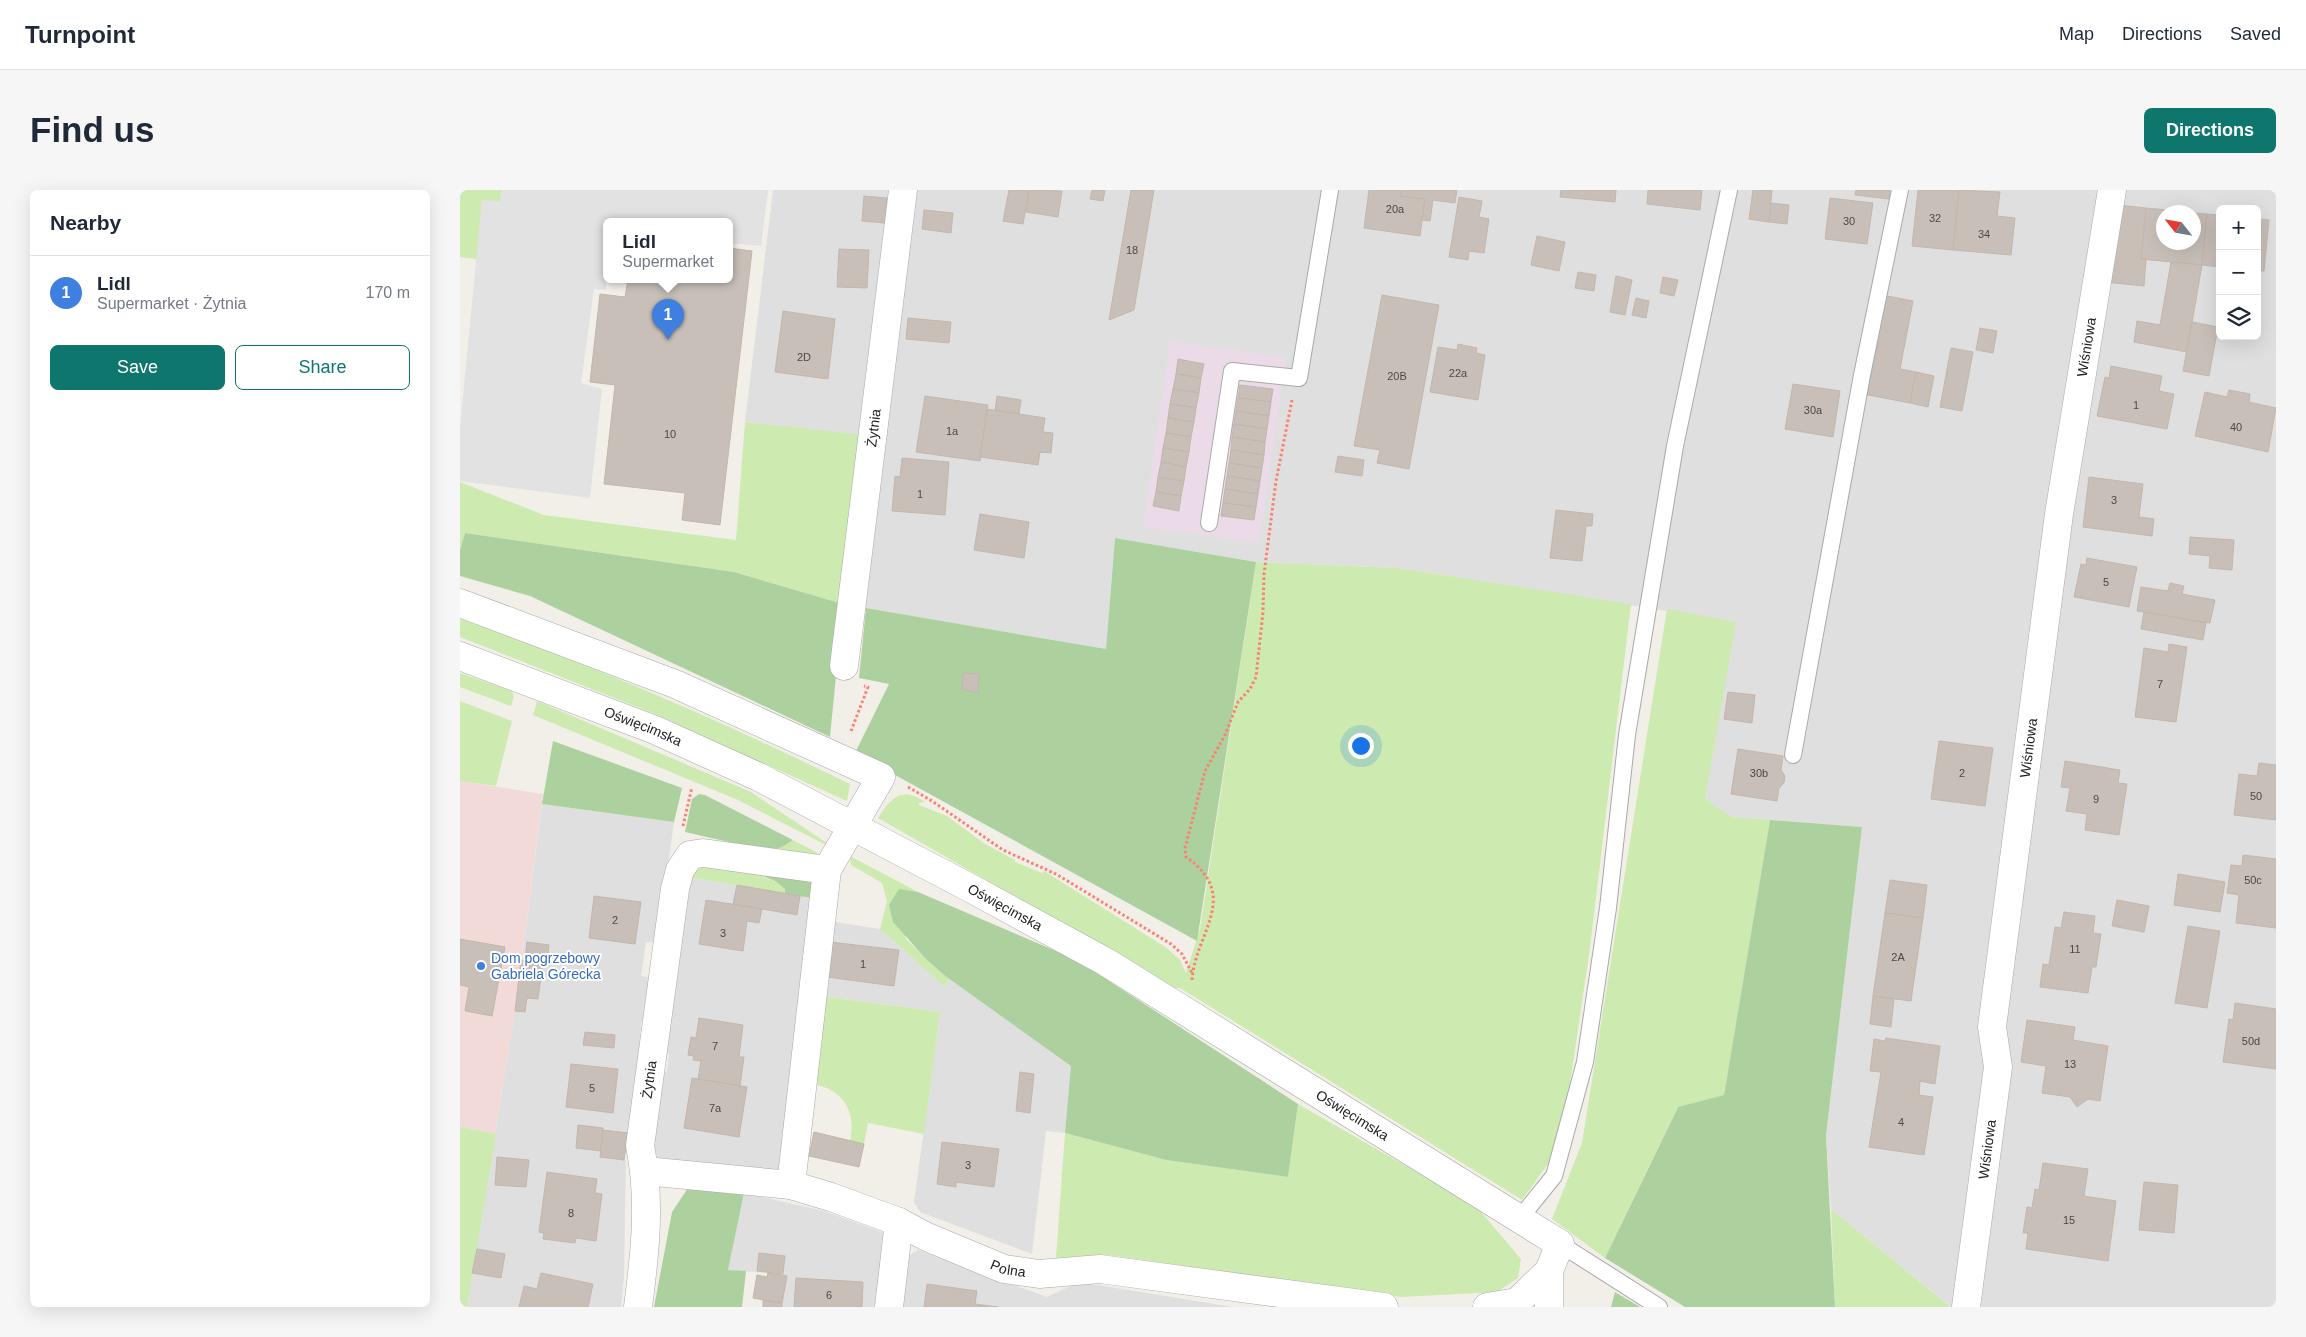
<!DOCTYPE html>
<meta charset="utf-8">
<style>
:root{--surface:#fff;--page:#f6f6f7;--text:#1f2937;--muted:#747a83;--line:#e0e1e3;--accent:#0f766e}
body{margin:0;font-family:Arial,sans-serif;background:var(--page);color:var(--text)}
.controls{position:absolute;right:15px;top:15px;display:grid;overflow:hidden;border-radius:8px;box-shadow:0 5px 20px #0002}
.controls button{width:45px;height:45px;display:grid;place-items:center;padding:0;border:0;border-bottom:1px solid var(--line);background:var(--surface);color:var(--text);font:25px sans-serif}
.compass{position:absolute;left:1696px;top:15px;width:45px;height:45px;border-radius:50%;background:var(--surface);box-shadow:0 5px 20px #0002;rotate:301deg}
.you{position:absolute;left:900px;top:555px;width:18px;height:18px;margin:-12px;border:4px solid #fff;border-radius:50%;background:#1a73e8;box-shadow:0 0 0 8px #1a73e833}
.badge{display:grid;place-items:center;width:32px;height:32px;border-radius:50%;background:var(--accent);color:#fff;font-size:16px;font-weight:700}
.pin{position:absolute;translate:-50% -41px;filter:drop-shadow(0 1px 2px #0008)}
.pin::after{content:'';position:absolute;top:26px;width:18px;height:15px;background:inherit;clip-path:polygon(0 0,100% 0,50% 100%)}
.popup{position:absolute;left:143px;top:28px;width:130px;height:65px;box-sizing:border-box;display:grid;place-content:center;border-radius:8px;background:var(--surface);filter:drop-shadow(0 1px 4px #0005);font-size:16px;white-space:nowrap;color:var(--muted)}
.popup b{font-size:19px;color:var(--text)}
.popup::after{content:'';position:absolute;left:50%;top:100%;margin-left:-10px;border:10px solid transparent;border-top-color:var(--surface)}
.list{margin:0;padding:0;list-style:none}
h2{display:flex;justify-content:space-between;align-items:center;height:65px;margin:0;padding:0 20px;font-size:21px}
h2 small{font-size:16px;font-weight:400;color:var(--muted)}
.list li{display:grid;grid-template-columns:32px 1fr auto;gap:15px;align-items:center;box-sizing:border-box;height:75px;padding:0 20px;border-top:1px solid var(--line)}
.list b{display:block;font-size:19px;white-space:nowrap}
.list p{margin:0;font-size:16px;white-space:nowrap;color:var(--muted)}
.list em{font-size:16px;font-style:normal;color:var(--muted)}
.actions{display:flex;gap:10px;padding:15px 20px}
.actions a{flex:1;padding:11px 0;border:1px solid var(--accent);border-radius:8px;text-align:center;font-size:18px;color:var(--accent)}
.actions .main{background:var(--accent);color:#fff}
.icon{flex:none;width:28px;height:28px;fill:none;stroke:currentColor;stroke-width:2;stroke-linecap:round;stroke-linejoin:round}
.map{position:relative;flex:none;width:1816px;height:1117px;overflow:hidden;border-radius:8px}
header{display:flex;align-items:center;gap:30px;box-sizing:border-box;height:70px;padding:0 25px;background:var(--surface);border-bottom:1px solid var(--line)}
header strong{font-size:24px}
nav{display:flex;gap:28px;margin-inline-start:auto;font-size:18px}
.intro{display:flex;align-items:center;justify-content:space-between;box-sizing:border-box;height:120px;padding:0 30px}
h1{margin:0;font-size:35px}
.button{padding:12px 22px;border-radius:8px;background:var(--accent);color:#fff;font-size:18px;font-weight:700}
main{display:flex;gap:30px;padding:0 30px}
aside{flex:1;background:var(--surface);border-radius:8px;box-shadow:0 5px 20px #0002}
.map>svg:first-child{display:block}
.residential{fill:#e0dfdf;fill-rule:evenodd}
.commercial{fill:#f2dad9}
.industrial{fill:#ebdbe8}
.grass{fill:#cdebb0}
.forest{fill:#add19e}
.parking{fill:#e2e2e2}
.building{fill:#c7bfb8;stroke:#c4b6ab}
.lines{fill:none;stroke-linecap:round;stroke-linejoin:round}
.lane-casing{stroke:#a9a9a9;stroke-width:18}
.street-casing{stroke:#a9a9a9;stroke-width:29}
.path{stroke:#fa8072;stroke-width:3;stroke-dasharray:2.5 2.5;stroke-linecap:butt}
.lane{stroke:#fff;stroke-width:16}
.street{stroke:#fff;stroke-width:28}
.shop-dot{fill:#3f7fe0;stroke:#fff;stroke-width:2}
.labels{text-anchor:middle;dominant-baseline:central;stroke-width:4;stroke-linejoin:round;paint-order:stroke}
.number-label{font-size:11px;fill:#4b4948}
.street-label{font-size:14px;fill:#222;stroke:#fff}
.shop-label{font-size:14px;fill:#366cbe;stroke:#fff;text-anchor:start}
</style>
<header>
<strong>Turnpoint</strong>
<nav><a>Map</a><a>Directions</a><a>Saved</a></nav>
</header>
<div class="intro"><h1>Find us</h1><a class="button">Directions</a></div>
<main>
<aside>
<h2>Nearby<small></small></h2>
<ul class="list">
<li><span class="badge" style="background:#3f7fe0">1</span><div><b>Lidl</b><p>Supermarket · Żytnia</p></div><em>170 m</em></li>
</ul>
<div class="actions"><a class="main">Save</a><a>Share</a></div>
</aside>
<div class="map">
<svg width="1816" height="1117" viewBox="0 0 1816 1117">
<rect width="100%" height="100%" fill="#f2efe9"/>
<g class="residential">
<path d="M313,0H1816V1117H1491L1371,1019L1366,946L1402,637L1272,627L1245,609L1275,432L937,378L796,372L655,348L646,459L383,414L405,246L285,232ZM1760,19H1797V146H1760ZM1704,22H1734V52H1704Z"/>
<path d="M82,614L214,632L197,753L186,752L181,786L192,788L187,827L181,832L177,896L164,970H166L164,1086L161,1117H7L55,821Z"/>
<path d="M234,688L353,708L322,983L200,972L191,952L199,889L207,881L209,864L202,859L223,708Z"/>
<path d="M369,731L420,739L485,797L488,788L612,876L605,943L586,941L572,1064L460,1022L454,1012L480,822L360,806Z"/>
<path d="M284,1003L364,1021L425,1043L417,1117H303L308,1083L268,1080Z"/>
<path d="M458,1060L587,1107L619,1092L773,1117H440L445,1068Z"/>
</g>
<path class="commercial" d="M0,591L83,604L55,821L35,944L0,937Z"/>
<path class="industrial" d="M710,151L826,167L799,353L683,337Z"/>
<g class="grass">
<path d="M0,0H42L41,11H22L17,69L0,67Z"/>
<path d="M285,232L405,245L383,414L274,382L5,343L0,360V292L84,325L276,350Z"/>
<path d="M796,372L937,378L1171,414L1130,758L1107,914L1090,971L1062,1010L720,798H715L418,628C431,608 441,596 465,612L459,613V615L487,626L525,654L555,670V672L582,683L584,681L707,758L720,770L726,783L740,739Z"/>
<path d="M1207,419L1276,432L1245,609L1272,627L1310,630L1264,905L1217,918L1145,1068L1092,1029L1122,953Z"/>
<path d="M0,429C134,475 263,532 390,594L387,611L195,524L0,447Z"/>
<path d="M0,483L52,501L54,507L51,516L0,497Z"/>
<path d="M0,511L52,531L36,596L0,591Z"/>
<path d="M77,511L291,602L367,653L366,655L278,610L73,525Z"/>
<path d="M333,650L358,663L357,666L308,661Z"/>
<path d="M390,666L458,702L439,700L446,749L488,788L485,797L420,739L427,711L422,693L391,675Z"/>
<path d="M242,676L296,679L305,688L315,691L325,699V704L234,688L231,694L229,691L235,680Z"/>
<path d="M360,806L480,822L464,944L408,933L404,954L390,951C397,919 381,897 349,894Z"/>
<path d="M838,914L1016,1016L1061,1069L1058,1088L1037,1102L941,1107L648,1065L596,1068L605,943L706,970L828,987Z"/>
<path d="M0,937L36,944L7,1117H0Z"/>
<path d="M1371,1019L1488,1115L1490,1117H1375Z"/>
</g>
<g class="forest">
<path d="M5,343L274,382L383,414L370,547L70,406L0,386V360Z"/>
<path d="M655,348L796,372L737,751L395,563L429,494L399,488L406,418L646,459Z"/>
<path d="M93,551L222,598L214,632L82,614Z"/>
<path d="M239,604L245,605L333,650L322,657L308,661L225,642L232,609Z"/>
<path d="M1310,630L1402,637L1366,946L1375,1117H1225L1145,1068L1218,917L1264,905Z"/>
<path d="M298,684L350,690L354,698L353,708L325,704V699L315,691Z"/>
<path d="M439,699L458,702L617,770L838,914L828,987L706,970L605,943L611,876L488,788L467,770L433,732L429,715Z"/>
<path d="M228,998L284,1003L268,1080L286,1081L282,1117H194L212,1022Z"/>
<path d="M1155,1102L1180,1117H1151Z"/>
</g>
<path class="parking" d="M42,0H308L301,56L269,53V31H147L146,100L134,99L121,193L142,199L130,308L0,291V237L22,10L40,11Z"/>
<g class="building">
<path d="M549,0H569L563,34L543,31Z"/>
<path d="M569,0L602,1L598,27L566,22Z"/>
<path d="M632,0H645L643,11L630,9Z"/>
<path d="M671,0H694L674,120L649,130Z"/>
<path d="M909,0H941L940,6L965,9L960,46L904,38Z"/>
<path d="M941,0H997L995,13L973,10L970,31L962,30L965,9L940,6Z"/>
<path d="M1101,0H1156L1155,12L1100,7Z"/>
<path d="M1188,0H1242L1240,20L1187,14Z"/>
<path d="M1293,0H1312L1309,32L1289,29Z"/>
<path d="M1396,0H1430L1429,9L1395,5Z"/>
<path d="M1458,0H1499L1493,60L1452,56Z"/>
<path d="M1499,0L1540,2L1537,26L1555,28L1551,65L1493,60Z"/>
<path d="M404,6L427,8L425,33L402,31Z"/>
<path d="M999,7L1022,11L1019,27L1029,29L1024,63L1009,61L1008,70L989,67Z"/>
<path d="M1370,8L1413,13L1407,54L1365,49Z"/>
<path d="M1311,13L1329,15L1327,34L1309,32Z"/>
<path d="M1658,15L1686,18L1681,69L1686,70L1684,96L1645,92Z"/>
<path d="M1686,18L1729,22H1704V52H1734V23L1747,24L1742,75L1681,69Z"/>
<path d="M464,20L493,23L491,43L462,39Z"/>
<path d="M1747,24L1760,25V77L1742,75Z"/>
<path d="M1797,29L1809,30L1804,81L1797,80Z"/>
<path d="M1077,46L1105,52L1099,81L1071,75Z"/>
<path d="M269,58L292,61L260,335L222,330L225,303L144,294L155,195L130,192L140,104L165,107L168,89H269Z"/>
<path d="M379,59L409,60L407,98L377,97Z"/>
<path d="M1711,72L1742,75L1727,162L1674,152L1677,131L1700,135Z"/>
<path d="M1118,82L1136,85L1134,101L1115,98Z"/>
<path d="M1156,86L1172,90L1165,125L1150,122Z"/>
<path d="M1203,87L1218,90L1214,106L1200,103Z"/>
<path d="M922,105L979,115L949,279L917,273L920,260L894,256Z"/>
<path d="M1422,105L1453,111L1440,179L1456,182L1450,213L1403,204Z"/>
<path d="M1176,108L1189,111L1186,128L1172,125Z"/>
<path d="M323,121L375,129L368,189L315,182Z"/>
<path d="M448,128L491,132L489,153L446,149Z"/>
<path d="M1732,132L1758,137L1749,186L1723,181Z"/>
<path d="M1520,138L1537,141L1533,163L1516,160Z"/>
<path d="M998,154L1017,158L1016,163L1025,165L1018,210L970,202L978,157L997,160Z"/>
<path d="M1491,158L1513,162L1502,221L1480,217Z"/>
<path d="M718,169L744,174L741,188L716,184Z"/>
<path d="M1651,176L1702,186L1699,201L1714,204L1707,239L1637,226L1645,187L1649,188Z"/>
<path d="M1456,182L1474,186L1468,217L1450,213Z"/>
<path d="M716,184L741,188L739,203L713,199Z"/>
<path d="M1333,194L1380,201L1373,247L1325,239Z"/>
<path d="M780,195L813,199L811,212L778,208Z"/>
<path d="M713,199L739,203L736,218L710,214Z"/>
<path d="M1769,200L1790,204L1789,212L1816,218L1808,262L1735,246L1745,202L1767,207Z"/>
<path d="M465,206L528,215L520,271L456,262Z"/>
<path d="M537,206L561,210L559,224L535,220Z"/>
<path d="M778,208L811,212L809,226L776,221Z"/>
<path d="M710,214L736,218L734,232L708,228Z"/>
<path d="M527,219L585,228L583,242L593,243L591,263L580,262L578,275L520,267Z"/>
<path d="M776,221L809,226L807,239L774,234Z"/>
<path d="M708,228L734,232L731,247L706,243Z"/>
<path d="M774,234L807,239L805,252L772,247Z"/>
<path d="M706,243L731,247L729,262L703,258Z"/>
<path d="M772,247L805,252L804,265L771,260Z"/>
<path d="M703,258L729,262L726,277L701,272Z"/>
<path d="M771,260L804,265L802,278L769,273Z"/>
<path d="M878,266L904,270L902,286L875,282Z"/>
<path d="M442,268L489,272L485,325L432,321L435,286L440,287Z"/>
<path d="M701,272L726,277L724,291L698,287Z"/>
<path d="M769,273L802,278L800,291L767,286Z"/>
<path d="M767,286L800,291L798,304L765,299Z"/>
<path d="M698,287L724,291L721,306L696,302Z"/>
<path d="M1629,287L1683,294L1679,327L1694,329L1692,346L1623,337Z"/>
<path d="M765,299L798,304L796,317L763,313Z"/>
<path d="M696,302L721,306L719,321L693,316Z"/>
<path d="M763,313L796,317L794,330L761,326Z"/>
<path d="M1096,320L1133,324L1132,336H1126L1122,371L1090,368Z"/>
<path d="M520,324L569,332L564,368L514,360Z"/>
<path d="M1730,347L1774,350L1772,380L1749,378L1750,366L1729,364Z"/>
<path d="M1627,368L1677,377L1669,417L1614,407L1621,374L1626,375Z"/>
<path d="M1710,393L1724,396L1722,404L1755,410L1750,433L1677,421L1681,397L1708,401Z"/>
<path d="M1684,422L1746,433L1743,450L1681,439Z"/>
<path d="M1709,454L1727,457L1716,532L1675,527L1684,458L1708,462Z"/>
<path d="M503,483L519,484L518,503L502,499Z"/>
<path d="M1268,502L1295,505L1292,533L1264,529Z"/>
<path d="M1479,551L1533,558L1525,616L1471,609Z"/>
<path d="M1278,559L1323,566L1321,580L1325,586L1324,593L1319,598L1317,611L1271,604Z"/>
<path d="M1605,571L1660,580L1658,593L1667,594L1659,645L1625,640L1627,624L1606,621L1610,598L1601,597Z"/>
<path d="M1799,573L1816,575V630L1774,625L1779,584L1797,586Z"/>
<path d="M1783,665L1816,669V738L1776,733L1779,705L1767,703L1771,675L1782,676Z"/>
<path d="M1718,684L1765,692L1760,722L1714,715Z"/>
<path d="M1430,690L1467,695L1463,728L1425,723Z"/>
<path d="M277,695L340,706L337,725L273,714Z"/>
<path d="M134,706L181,712L175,754L129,748Z"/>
<path d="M246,710L302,719L299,733L287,731L283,761L239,754Z"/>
<path d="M1657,710L1689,716L1684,742L1652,736Z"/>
<path d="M1604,722L1635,726L1633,743L1641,744L1636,777H1632L1628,803L1580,797L1583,774L1589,775L1595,737L1601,738Z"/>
<path d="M1425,723L1463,728L1451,811L1413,806Z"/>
<path d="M1728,736L1760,741L1747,818L1715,813Z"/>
<path d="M0,749L45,757L32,826L5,821L9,797L0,795Z"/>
<path d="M67,752L89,755L87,772L65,769Z"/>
<path d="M370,752L439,760L434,796L367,787Z"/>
<path d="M61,770L83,773L78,809L67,808L65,822L55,821Z"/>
<path d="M1413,806L1434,809L1431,837L1410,834Z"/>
<path d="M1775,813L1816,819V879L1763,872L1769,829L1773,830Z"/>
<path d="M239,828L283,835L279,867H284L280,896L238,889L241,871L233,870L234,866L228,865L231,847L236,848Z"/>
<path d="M1567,830L1615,837L1613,850L1648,856L1640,911L1628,909L1617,917L1610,907L1582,903L1586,876L1561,872Z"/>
<path d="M125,842L155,845L154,858L123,855Z"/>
<path d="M1426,848L1480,856L1475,894L1460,891L1459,905L1473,907L1464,965L1409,957L1421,882L1410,881L1414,849L1425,851Z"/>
<path d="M111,874L158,879L153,923L106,917Z"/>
<path d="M560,882L574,884L570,923L556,921Z"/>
<path d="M232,888L287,897L279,947L224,938Z"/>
<path d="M118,935L143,938L141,961L116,958Z"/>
<path d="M143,940L168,943L164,970L140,967Z"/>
<path d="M354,942L404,954L399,977L349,966Z"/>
<path d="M482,952L539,959L534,997L496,992V997L477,994Z"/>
<path d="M37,967L69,970L66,997L35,995Z"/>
<path d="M1583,973L1628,979L1624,1006L1656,1011L1648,1071L1566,1059L1568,1043H1563L1567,1017L1572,1018L1575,999L1579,1000Z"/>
<path d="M87,982L137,989L135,1003L142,1004L136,1051L116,1048L115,1053L83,1049L84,1043L79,1042Z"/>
<path d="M1684,992L1718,995L1714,1043L1679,1040Z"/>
<path d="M17,1059L45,1064L41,1088L12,1083Z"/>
<path d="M299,1063L325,1066L323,1084L297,1081Z"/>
<path d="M81,1083L133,1094L128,1117H59L64,1096L77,1099Z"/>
<path d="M308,1083L327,1086L322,1113L293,1108L297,1085L307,1087Z"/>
<path d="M336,1088L403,1092L402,1117H334Z"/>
<path d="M467,1094L517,1101L515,1114L538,1117H464Z"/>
<path d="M303,1110L322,1113V1117H303Z"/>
</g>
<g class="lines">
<defs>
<g id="lane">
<path d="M749,333L772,181L839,188L870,0"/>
<path d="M1333,565L1402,185L1440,0"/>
<path d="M1060,1028L1094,986L1125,872L1148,718L1167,545L1215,256L1269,0"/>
<path d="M1100,1054L1199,1117"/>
</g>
<g id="street">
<path d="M0,413L215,494L421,587L367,680L331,995"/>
<path id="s1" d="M0,466L195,540L299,587L512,699L646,772L1100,1054L1089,1081V1117"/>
<path id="s2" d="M384,476L443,0"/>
<path id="s3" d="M185,981L331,995L371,1007L439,1032L467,1047L544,1079L579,1084L640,1079L924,1117"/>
<path id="s4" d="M178,1117C185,1064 191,1010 180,956L215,699L220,680L230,665L243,663L367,680"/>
<path d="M429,1117L439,1032"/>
<path d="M1027,1117L1057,1112L1089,1081"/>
<path id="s5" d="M1506,1117L1538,877L1532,837L1599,324L1652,0"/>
</g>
</defs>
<use href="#lane" class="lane-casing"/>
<use href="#street" class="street-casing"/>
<g class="path">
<path d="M391,541L408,497L404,496"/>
<path d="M448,597L472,611L543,660L596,684L711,754L722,764L732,783"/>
<path d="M223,636L232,597"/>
<path d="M732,790C735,743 782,706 726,667L725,658L745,581L765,545L778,512L790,499L796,487L803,422L804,384L816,291L832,210"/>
</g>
<use href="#lane" class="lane"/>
<use href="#street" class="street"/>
</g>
<circle class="shop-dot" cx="21" cy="776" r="5"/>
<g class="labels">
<g class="number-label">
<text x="935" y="19">20a</text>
<text x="1475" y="28">32</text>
<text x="1389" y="31">30</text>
<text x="1524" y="44">34</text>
<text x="672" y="60">18</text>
<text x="344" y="167">2D</text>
<text x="998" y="183">22a</text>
<text x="937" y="186">20B</text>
<text x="1676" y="215">1</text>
<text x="1353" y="220">30a</text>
<text x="1776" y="237">40</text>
<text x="492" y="241">1a</text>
<text x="210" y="244">10</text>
<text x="460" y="304">1</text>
<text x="1654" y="310">3</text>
<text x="1646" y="392">5</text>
<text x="1700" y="494">7</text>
<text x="1299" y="583">30b</text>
<text x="1502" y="583">2</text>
<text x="1796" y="606">50</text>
<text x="1636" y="609">9</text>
<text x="1793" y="690">50c</text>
<text x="155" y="730">2</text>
<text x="263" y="743">3</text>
<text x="1615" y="759">11</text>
<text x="1438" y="767">2A</text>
<text x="403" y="774">1</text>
<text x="1791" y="851">50d</text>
<text x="255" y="856">7</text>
<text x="1610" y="874">13</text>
<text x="132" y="898">5</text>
<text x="255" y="918">7a</text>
<text x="1441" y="932">4</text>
<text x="508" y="975">3</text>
<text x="111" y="1023">8</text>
<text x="1609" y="1030">15</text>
<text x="369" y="1105">6</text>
</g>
<g class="street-label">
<text stroke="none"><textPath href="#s5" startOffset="969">Wiśniowa</textPath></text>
<text stroke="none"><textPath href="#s2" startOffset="240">Żytnia</textPath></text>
<text stroke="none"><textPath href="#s1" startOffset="196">Oświęcimska</textPath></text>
<text stroke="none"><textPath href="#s5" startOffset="564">Wiśniowa</textPath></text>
<text stroke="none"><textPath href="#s1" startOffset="601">Oświęcimska</textPath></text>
<text stroke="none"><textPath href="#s4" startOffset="229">Żytnia</textPath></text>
<text stroke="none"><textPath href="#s1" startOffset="1006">Oświęcimska</textPath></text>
<text stroke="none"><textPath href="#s5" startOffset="159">Wiśniowa</textPath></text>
<text stroke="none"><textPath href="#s3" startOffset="380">Polna</textPath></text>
</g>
<g class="shop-label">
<text x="31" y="768">Dom pogrzebowy<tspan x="31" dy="16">Gabriela Górecka</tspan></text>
</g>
</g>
</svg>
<div class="controls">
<button>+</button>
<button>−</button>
<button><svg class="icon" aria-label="layers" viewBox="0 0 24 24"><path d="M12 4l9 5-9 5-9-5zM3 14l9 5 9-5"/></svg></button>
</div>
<svg class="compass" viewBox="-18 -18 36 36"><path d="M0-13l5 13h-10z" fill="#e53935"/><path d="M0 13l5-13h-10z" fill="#747a83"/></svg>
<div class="you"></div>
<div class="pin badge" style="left:208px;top:150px;background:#3f7fe0">1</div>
<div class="popup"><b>Lidl</b>Supermarket</div>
</div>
</main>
